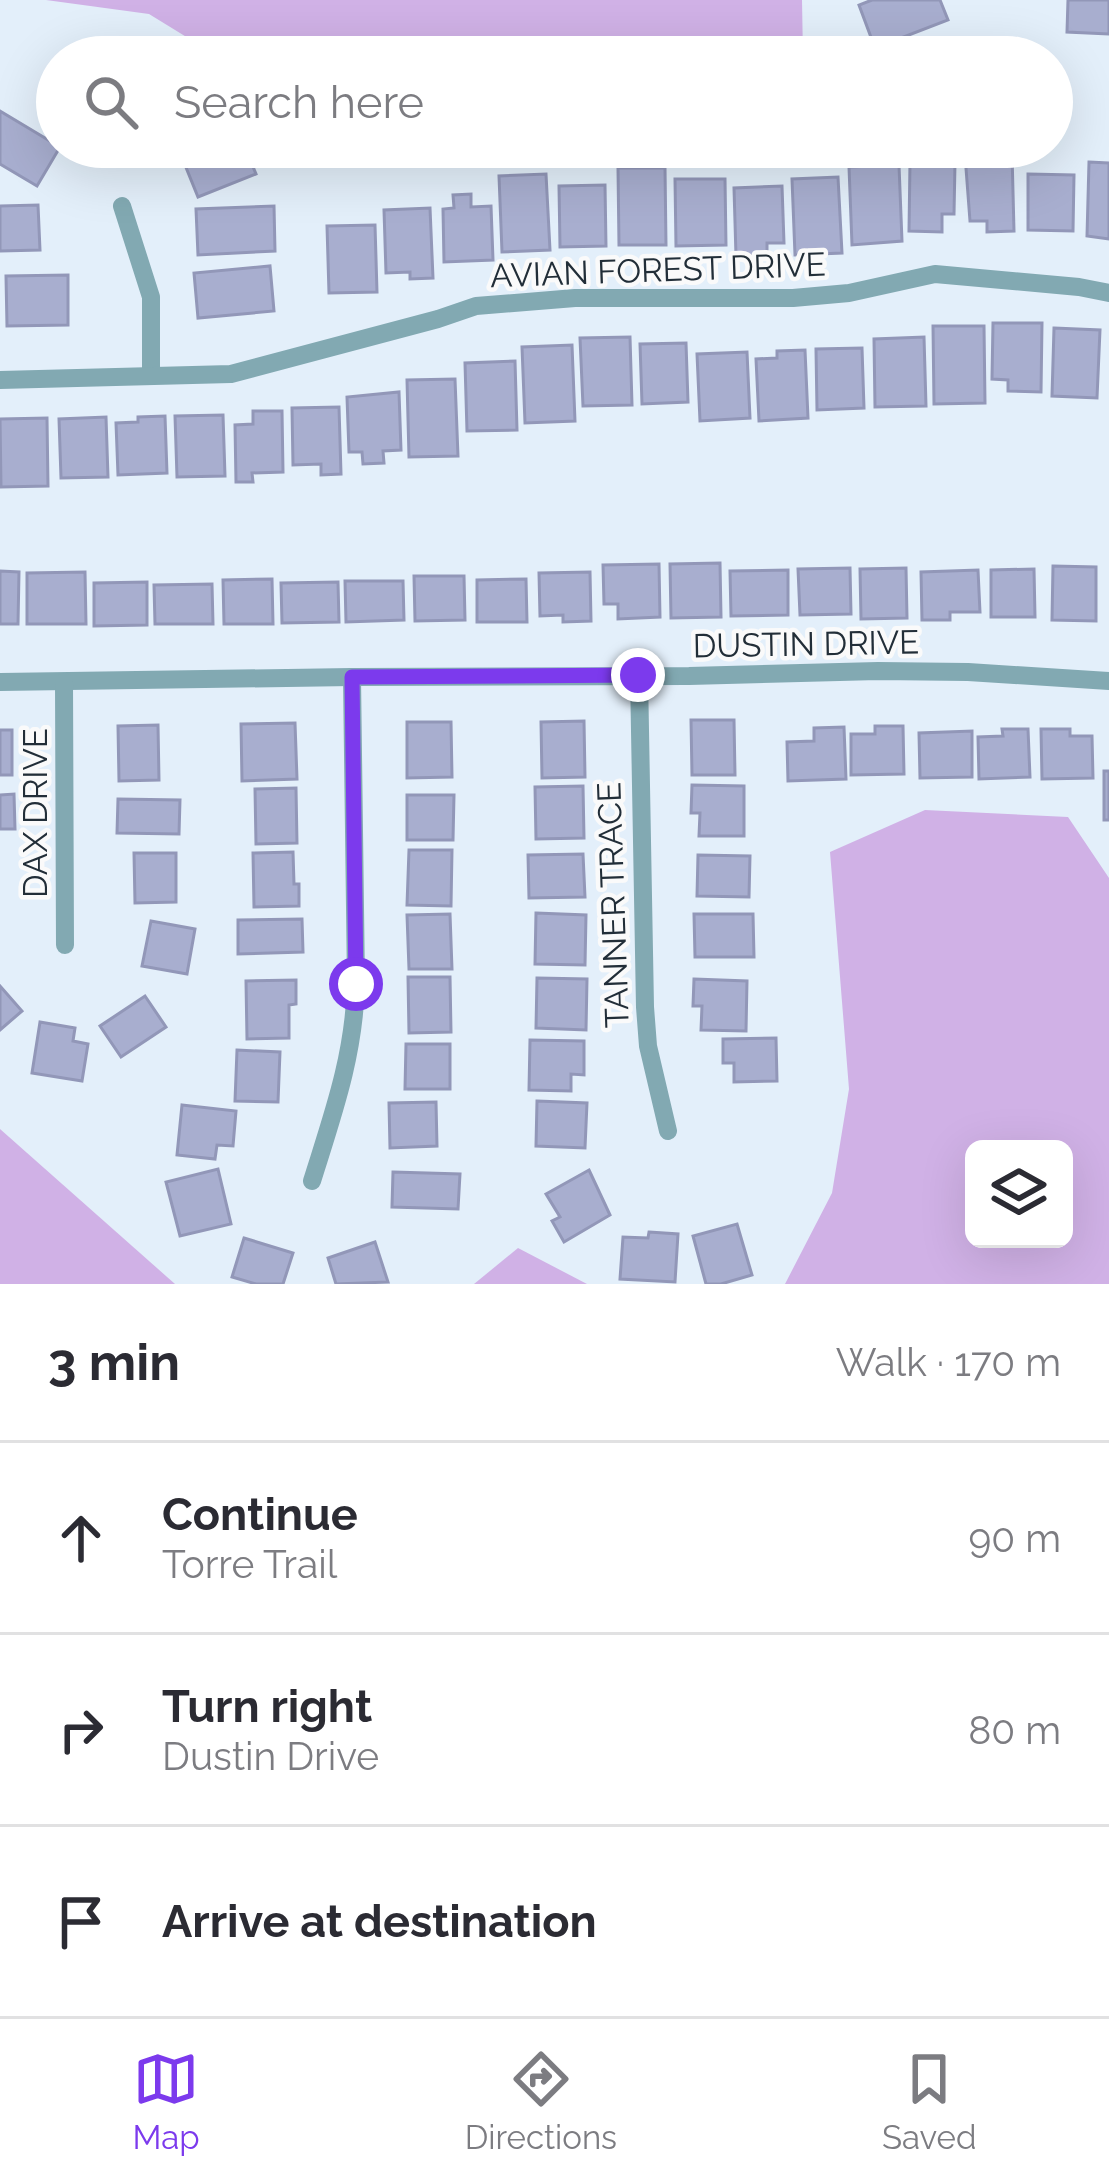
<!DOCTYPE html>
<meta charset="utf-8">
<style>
:root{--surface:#fff;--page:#f7f7f7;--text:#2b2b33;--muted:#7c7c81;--line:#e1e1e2;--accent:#7c3aed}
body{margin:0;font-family:Raleway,sans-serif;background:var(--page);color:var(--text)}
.controls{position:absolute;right:36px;bottom:36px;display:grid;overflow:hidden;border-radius:18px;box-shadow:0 12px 48px #0002}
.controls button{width:108px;height:108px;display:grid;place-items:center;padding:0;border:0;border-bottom:3px solid var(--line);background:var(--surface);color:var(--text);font:60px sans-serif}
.stop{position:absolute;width:36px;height:36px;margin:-27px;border:9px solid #7c3aed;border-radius:50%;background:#fff}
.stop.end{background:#7c3aed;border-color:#fff;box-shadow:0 3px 12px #0008}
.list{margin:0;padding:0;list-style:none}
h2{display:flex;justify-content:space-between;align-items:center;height:156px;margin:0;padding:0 48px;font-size:51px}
h2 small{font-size:39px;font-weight:400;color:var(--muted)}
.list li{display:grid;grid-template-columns:78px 1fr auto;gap:36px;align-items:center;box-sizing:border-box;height:192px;padding:0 48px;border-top:3px solid var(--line)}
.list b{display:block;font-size:45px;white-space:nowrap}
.list p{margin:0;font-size:39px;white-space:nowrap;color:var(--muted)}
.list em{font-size:39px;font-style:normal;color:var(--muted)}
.icon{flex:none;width:66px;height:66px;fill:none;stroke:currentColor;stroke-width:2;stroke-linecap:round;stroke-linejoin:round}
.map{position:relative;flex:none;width:1109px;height:1284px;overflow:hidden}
.search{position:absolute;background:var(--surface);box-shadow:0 12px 48px #0002;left:36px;right:36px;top:36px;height:132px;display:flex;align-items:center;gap:30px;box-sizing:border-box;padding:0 42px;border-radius:66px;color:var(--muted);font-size:45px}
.sheet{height:732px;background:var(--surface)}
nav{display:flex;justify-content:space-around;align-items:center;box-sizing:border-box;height:168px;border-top:3px solid var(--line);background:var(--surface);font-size:33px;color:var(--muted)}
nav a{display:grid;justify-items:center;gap:6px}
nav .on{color:var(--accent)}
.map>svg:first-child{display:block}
.green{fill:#d0b1e6;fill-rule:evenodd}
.building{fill:#a8aecf;stroke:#9297b8;stroke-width:3}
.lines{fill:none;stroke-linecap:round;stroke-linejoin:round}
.street{stroke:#82a9b2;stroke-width:18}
.route{stroke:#7c3aed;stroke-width:15}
.labels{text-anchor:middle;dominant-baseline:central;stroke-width:9;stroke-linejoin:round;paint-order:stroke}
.street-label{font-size:33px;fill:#222e38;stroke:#fafafa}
</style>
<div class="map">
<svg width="1109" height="1284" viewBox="0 0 1109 1284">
<rect width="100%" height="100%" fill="#e3effa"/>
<g class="green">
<path d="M46,0H802L803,57H219L149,14Z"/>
<path d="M925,810L1068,817L1109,878V1284H785L832,1193L849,1089L830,852ZM1064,1149V1239H974V1149Z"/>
<path d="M0,1129L175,1284H0Z"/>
<path d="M518,1248L587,1284H474Z"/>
</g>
<g class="building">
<path d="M872,0H940L948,20L875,48L859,5Z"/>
<path d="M1068,0H1109V34L1067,32Z"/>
<path d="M57,69V106L50,71Z"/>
<path d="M0,111L60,147L37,186L0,164Z"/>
<path d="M202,147H254L257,154L249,157L256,174L198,197L181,155Z"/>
<path d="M1012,153L1014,231L987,232V221H970L965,155Z"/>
<path d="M910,162L955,163L954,214H942V232L909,231Z"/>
<path d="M1089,162L1109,163V239L1087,236Z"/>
<path d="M899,165L902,241L852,245L849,167Z"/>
<path d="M618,168H665L666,245H619Z"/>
<path d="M546,174L550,250L502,252L499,176Z"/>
<path d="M1028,174L1074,175L1073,231L1028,230Z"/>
<path d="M838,177L842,253L795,255L792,179Z"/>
<path d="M675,179H725L726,245L676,246Z"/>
<path d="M605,185L606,246L560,247L559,186Z"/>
<path d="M782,186L784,243H767V255L736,256L734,188Z"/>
<path d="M471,194V207L491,206L493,260L444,262L443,209L454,208L453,195Z"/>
<path d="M38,205L40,250L0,251V206Z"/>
<path d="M274,206L275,251L198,255L196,209Z"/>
<path d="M430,208L433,278L410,279V272L386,273L384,210Z"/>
<path d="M375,225L377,292L329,293L327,226Z"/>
<path d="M270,266L274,311L198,318L194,273Z"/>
<path d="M68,275V325L7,326L6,276Z"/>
<path d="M993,323H1042L1041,392L1008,391V380L992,379Z"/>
<path d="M933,326H984L985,403L934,404Z"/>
<path d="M1054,328L1100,330L1097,398L1052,396Z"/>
<path d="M630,337L632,405L583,406L580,338Z"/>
<path d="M924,337L926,406L875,407L874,339Z"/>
<path d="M686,343L688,402L642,404L640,344Z"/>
<path d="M572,345L575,421L525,423L522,347Z"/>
<path d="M862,348L864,408L817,410L816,349Z"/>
<path d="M805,350L808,418L759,421L756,359L777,358V351Z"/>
<path d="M747,352L750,418L700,421L697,354Z"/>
<path d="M515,361L517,430L467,431L465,363Z"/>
<path d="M455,379L458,456L409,457L407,380Z"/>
<path d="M399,392L401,450L383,451L384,463L363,464L362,452H349L347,397Z"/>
<path d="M339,407L341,474L321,475V464L293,465L292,408Z"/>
<path d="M253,411H282L283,472L252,473L253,482H236L235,425L253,424Z"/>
<path d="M223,415L225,476L177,477L175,416Z"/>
<path d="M165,416L167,473L118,475L116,423L138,422V417Z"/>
<path d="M106,417L108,477L61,478L59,419Z"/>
<path d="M47,418L48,486L1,487L0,419Z"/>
<path d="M720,563L721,617L671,618L670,564Z"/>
<path d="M659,564L660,617L618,619V604H604L603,565Z"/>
<path d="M1053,566L1096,567V621L1052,620Z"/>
<path d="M850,568L851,614L800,615L798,569Z"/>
<path d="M906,568L907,618L861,619L860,569Z"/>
<path d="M1034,569L1035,617H991V570Z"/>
<path d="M788,570V615L731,616L730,571Z"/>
<path d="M978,570L980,612H950V620H922L921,572Z"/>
<path d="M0,571L19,572L18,624H0Z"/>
<path d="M85,572L86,624H27V573Z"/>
<path d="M590,572L591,621L563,622V615L540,616L539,573Z"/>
<path d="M414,576H464L465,620L415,621Z"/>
<path d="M272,579L273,624H224L223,580Z"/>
<path d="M526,579L527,622H477V580Z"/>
<path d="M345,581H403L404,620L346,622Z"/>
<path d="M147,582V625L94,626V583Z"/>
<path d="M338,582L339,622L282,623L281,583Z"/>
<path d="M212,584L213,624H155L154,585Z"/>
<path d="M691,720H734L735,775H692Z"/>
<path d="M584,721L585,777L542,778L541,722Z"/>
<path d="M407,722H451L452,777L407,778Z"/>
<path d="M295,723L297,779L242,781L241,724Z"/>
<path d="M158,725L159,780L119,781L118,726Z"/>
<path d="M875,726H903L904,774L851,775V734H875Z"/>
<path d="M844,727L846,779L788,781L787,742L814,741V728Z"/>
<path d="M1002,729H1028L1030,777L979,779L978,737L1003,736Z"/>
<path d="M1041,729H1070V736H1092L1093,778L1042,779Z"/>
<rect x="0" y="730" width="12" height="45"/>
<path d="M972,731V777L920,778L919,733Z"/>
<rect x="1104" y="771" width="5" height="49"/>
<path d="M692,785L744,786V836H699L700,813H691Z"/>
<path d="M583,786L584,838L536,839L535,787Z"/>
<path d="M296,788L297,843L256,844L255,789Z"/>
<path d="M14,794L15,829H0V795Z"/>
<path d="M407,795H454L453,840H407Z"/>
<path d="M118,799L180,800L179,834L117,833Z"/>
<path d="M409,850H452L451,906L407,905Z"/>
<path d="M293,852L294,884H299V906L254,907L253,853Z"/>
<path d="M134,853H176V902L135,903Z"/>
<path d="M583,854L585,897L529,898L528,855Z"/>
<path d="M698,855L750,856L749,897L697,896Z"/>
<path d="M536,913L586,915L585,965L535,964Z"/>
<path d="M450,914L452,969H409L407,915Z"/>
<path d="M694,914H753L754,957H695Z"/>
<path d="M302,919L303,952L238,954V920Z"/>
<path d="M151,921L195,929L187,974L142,966Z"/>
<path d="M408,977H450L451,1032L409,1033Z"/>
<path d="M537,978L587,979L586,1030L536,1028Z"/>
<path d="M694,979L747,981L746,1031L701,1030L702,1006H693Z"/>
<path d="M296,980V1004L289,1005V1038L247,1039L246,981Z"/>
<path d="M0,986L22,1011L0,1030Z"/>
<path d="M145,996L166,1027L121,1057L100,1026Z"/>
<path d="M40,1022L75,1028L73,1041L88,1044L82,1081L32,1073Z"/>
<path d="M776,1038L777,1081L734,1082V1063H723V1039Z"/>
<path d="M530,1040L584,1041V1075L571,1074V1091L529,1090Z"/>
<path d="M406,1044H450V1089H405Z"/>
<path d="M237,1050L280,1052L278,1102L235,1101Z"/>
<path d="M537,1101L587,1103L585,1148L536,1146Z"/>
<path d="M436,1102L437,1146L390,1148L389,1103Z"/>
<path d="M182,1105L236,1111L233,1146L217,1145L215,1159L177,1155Z"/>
<path d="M218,1169L231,1224L180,1236L166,1182Z"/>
<path d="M589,1170L610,1215L564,1242L552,1221L560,1217L546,1194Z"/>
<path d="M393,1172L460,1174L458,1209L392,1207Z"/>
<path d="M737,1224L752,1275L721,1284H706L693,1236Z"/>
<path d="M649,1232L678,1234L675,1282L620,1279L623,1237L648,1238Z"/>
<path d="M244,1238L293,1253L283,1284H256L232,1277Z"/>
<path d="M375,1242L388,1282L336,1284L328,1258Z"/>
</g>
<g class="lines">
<g class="street">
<path d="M122,206L151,297V376"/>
<path d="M0,380L231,374L438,319L476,306L575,298H793L849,293L935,274L1079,287L1109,293"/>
<path d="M639,675L645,1007L648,1046L668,1131"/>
<path d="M0,682L352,677L689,676L878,671L968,672L1109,681"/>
<path d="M64,682L65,945"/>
<path d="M312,1181C333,1114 354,1056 356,984L352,677"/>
</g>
</g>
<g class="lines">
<path class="route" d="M356,984L352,677L638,675"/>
</g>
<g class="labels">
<g class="street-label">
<text transform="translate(658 270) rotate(-2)">AVIAN FOREST DRIVE</text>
<text transform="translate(806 644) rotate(-1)">DUSTIN DRIVE</text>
<text transform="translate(35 813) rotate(-90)">DAX DRIVE</text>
<text transform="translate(613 905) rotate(-92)">TANNER TRACE</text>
</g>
</g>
</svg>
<div class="controls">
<button><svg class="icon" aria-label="layers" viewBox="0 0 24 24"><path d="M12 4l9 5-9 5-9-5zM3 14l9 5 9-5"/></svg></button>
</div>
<div class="stop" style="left:356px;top:984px"></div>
<div class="stop end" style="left:638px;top:675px"></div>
<div class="search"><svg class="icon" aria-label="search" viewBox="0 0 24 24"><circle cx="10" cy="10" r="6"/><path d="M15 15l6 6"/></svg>Search here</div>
</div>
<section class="sheet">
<h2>3 min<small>Walk · 170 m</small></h2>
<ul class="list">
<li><svg class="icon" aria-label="ahead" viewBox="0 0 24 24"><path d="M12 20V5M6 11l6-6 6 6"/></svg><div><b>Continue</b><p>Torre Trail</p></div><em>90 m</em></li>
<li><svg class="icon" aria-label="right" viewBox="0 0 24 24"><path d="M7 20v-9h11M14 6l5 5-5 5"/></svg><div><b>Turn right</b><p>Dustin Drive</p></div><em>80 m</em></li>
<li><svg class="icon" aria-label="arrive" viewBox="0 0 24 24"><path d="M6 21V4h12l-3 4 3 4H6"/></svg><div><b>Arrive at destination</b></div></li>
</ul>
</section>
<nav>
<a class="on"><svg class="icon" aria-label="map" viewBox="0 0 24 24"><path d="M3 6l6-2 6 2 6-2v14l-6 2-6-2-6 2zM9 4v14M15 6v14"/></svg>Map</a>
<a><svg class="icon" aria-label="directions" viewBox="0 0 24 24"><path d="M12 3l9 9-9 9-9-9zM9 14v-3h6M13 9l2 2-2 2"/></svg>Directions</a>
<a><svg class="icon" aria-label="saved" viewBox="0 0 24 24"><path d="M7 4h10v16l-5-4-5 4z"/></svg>Saved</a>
</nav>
